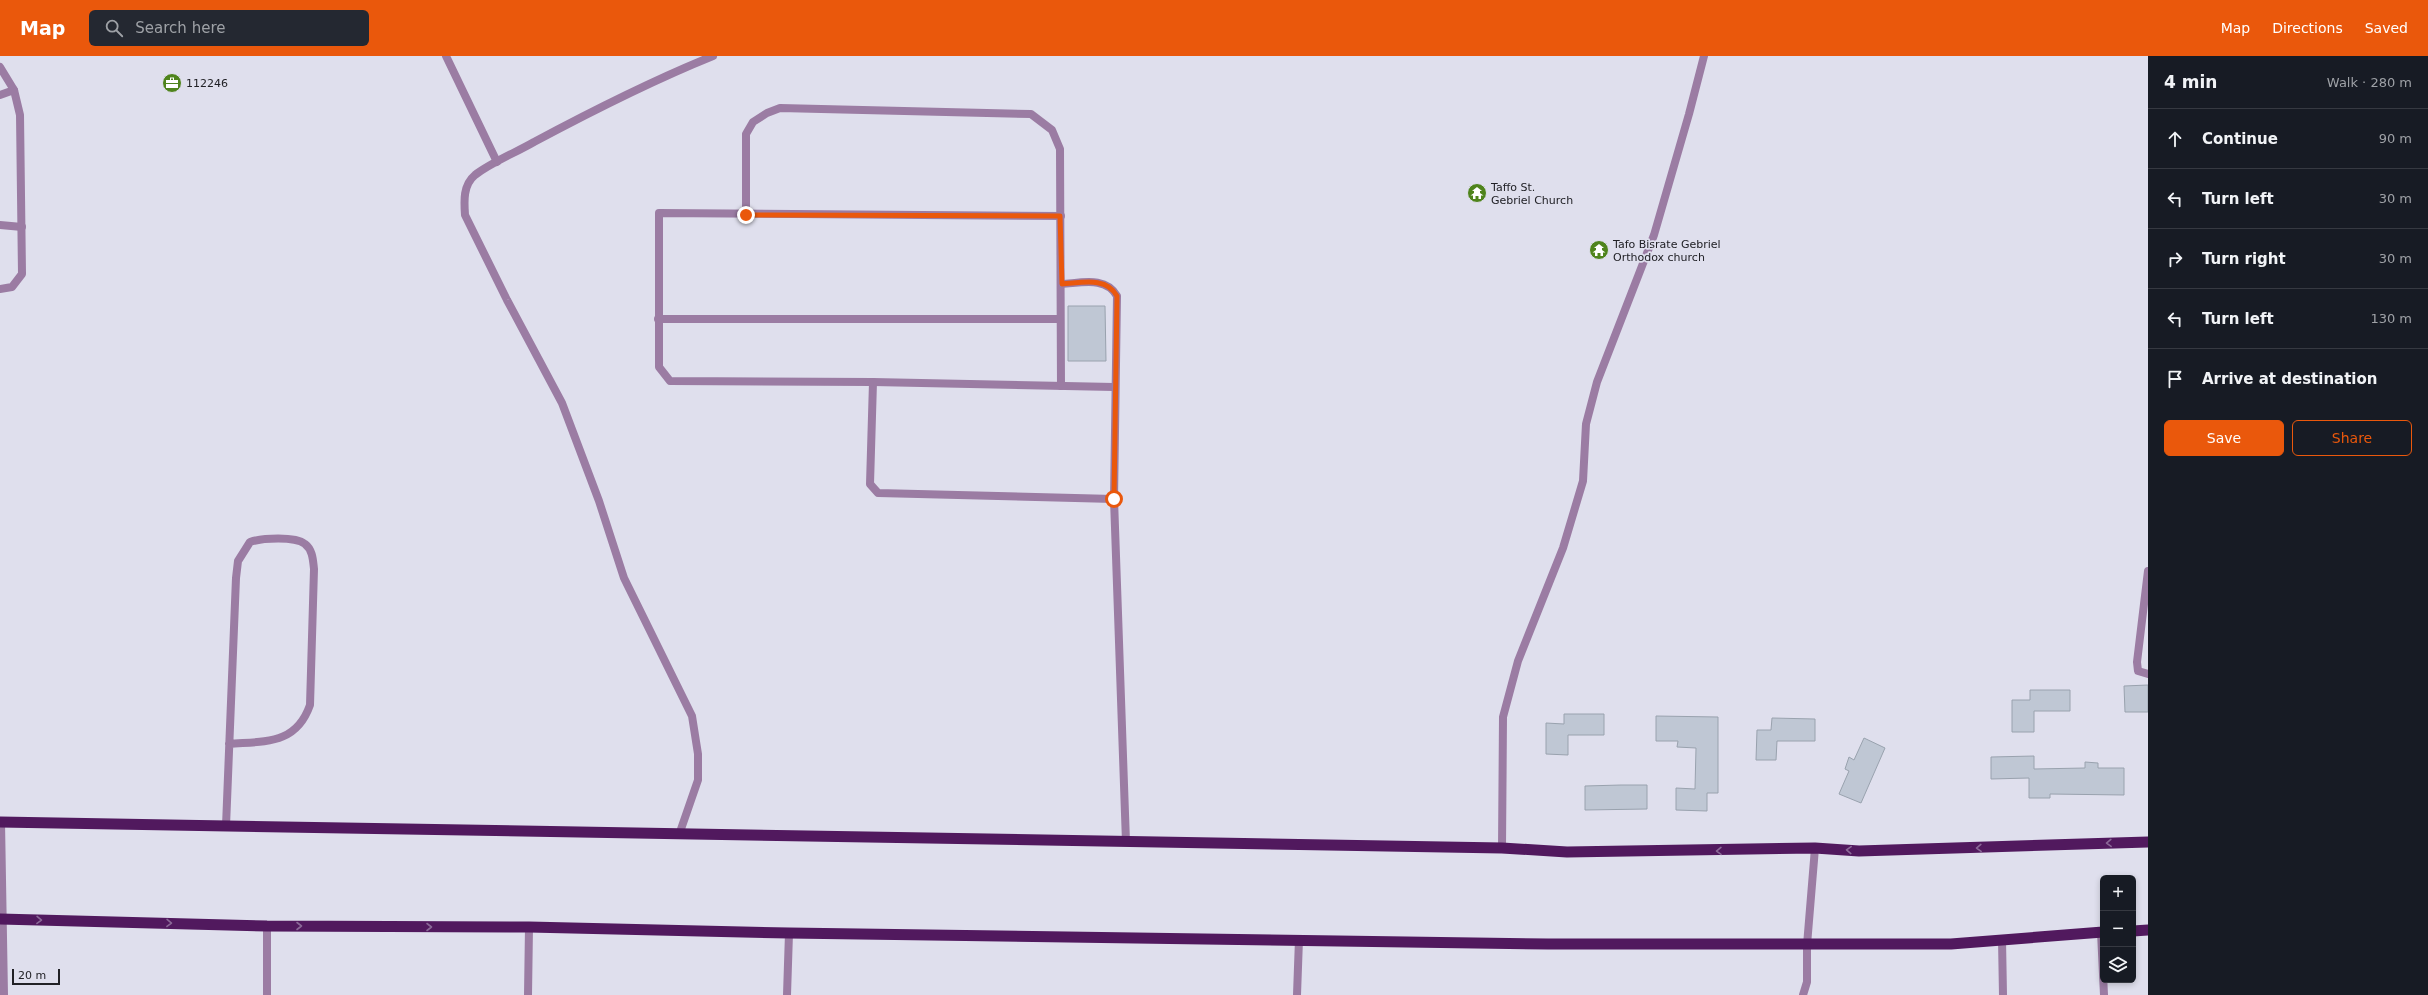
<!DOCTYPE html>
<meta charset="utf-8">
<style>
:root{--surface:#171b24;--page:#242831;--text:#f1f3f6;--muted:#9ea1a6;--line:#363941;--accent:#ea580c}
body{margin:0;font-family:"DejaVu Sans",sans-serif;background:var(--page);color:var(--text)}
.controls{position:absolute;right:12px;bottom:12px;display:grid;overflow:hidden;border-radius:6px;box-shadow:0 2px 6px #0003}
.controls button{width:36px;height:36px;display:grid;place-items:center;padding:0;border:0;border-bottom:1px solid var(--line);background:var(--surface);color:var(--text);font:20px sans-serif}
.scale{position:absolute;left:12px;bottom:10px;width:48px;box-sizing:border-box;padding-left:4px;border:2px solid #212126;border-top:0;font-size:11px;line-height:14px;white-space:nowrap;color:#212126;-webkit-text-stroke:3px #dfdfed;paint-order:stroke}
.stop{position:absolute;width:12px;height:12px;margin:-9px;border:3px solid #ea580c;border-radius:50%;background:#fff}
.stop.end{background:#ea580c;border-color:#fff;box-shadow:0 1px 4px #0008}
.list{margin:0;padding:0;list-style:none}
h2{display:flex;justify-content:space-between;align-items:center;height:52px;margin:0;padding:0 16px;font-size:17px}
h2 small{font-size:13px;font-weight:400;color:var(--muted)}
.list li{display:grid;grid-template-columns:26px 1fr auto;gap:12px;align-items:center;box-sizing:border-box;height:60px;padding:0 16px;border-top:1px solid var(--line)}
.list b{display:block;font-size:15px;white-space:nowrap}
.list em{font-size:13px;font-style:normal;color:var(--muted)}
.actions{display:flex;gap:8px;padding:12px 16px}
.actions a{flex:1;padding:9px 0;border:1px solid var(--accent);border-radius:6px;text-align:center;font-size:14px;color:var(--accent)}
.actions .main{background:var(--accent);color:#fff}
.icon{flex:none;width:22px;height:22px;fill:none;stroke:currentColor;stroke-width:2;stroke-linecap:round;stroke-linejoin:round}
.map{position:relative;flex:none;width:2148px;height:939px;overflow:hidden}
header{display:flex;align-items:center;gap:24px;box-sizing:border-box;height:56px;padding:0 20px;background:var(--accent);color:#fff}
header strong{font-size:19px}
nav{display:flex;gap:22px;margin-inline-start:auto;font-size:14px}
.search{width:280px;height:36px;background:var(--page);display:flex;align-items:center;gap:10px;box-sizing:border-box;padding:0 14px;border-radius:6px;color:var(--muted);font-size:15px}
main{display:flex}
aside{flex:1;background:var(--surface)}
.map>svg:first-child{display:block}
.building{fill:#bfc7d4;stroke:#99a2ae}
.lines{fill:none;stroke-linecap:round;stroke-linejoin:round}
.service{stroke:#9b7ca3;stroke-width:8}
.minor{stroke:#9b7ca3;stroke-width:8}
.trunk{stroke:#51195e;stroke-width:11}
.oneway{stroke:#8a6897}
.route{stroke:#ea580c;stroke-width:5}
.labels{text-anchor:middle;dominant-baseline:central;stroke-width:3.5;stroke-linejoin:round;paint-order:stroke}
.poi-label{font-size:11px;fill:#212126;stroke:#dfdfed;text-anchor:start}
</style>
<header>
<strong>Map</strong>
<div class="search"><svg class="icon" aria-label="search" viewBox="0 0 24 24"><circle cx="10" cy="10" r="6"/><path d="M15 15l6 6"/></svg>Search here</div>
<nav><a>Map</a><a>Directions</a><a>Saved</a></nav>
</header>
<main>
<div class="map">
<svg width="2148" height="939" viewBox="0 0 2148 939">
<rect width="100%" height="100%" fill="#dfdfed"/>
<g class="building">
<path d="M1068,250H1105L1106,305H1068Z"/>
<path d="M2148,629V656H2125L2124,630Z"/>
<path d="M2030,634H2070V655H2034V676H2012V644H2030Z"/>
<path d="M1564,658H1604V679H1568V699L1546,698V667L1564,668Z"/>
<path d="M1656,660L1718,661V737H1707V755L1676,754V732L1695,733L1696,692L1677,691L1678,685H1656Z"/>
<path d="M1772,662L1815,663V685H1777L1776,704H1756L1757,674H1771Z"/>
<path d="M1864,682L1885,692L1861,747L1839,738L1849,715L1845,713L1849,701L1854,704Z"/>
<path d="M2034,700V713L2085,712V706L2098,707V712H2124V739L2050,738V742H2029V722L1991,723V701Z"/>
<path d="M1621,729H1647V753L1585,754V730Z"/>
</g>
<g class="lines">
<g class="service">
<path d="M0,39L14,34"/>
<path d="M746,159V78L753,66L767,57L780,52L1031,58L1052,74L1060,93L1061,330"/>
<path d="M1061,160L659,157V311L670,325L873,326L1114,331"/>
<path d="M0,169L22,171"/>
<path d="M1062,228C1081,227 1106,220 1117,240L1114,443L1126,786"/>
<path d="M658,263H1060"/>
<path d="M873,326L870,428L878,437L1114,443"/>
<path d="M226,770L236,522L238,505L250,486C262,482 295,480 305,488C313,494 313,505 314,513L310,649C296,689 265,685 229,688"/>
</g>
<g class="minor">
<path d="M446,0L497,106"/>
<path d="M0,11L14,34L20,59L22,218L12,231L0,233"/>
<path d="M2148,515L2137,606L2138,615L2148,618"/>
<path d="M1,766L4,939"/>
<path d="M680,776L698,724V698L692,660L624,522L599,445L562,347L507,244L465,159C464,145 463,129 475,119C492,106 515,97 534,86C592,55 651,25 713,0"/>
<path d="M1502,792L1503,661L1518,605L1563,492L1583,425L1586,368L1597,326L1654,179L1689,58L1704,0"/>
<path d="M267,870V939"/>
<path d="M2101,876L2104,939"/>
<path d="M2002,883L2003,939"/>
<path d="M528,939L529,871"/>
<path d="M787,939L789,877"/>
<path d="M1297,939L1299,883"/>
<path d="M1803,939L1807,926V889L1815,792"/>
</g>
<g class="trunk">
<path d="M0,766L1502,792L1567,796L1815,792L1859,795L2148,786"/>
<path d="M0,863L267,870L529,871L789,877L1548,888H1951L2103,876"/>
<path d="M2133,875L2148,874"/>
</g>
</g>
<defs><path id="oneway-chevron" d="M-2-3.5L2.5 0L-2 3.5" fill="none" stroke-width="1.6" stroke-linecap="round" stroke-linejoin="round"/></defs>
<g class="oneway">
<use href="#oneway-chevron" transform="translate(2109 787) rotate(178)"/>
<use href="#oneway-chevron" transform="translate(1979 792) rotate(178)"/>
<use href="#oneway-chevron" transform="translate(1849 794) rotate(-177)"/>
<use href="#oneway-chevron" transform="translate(1719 795) rotate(179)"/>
<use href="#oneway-chevron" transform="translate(39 864) rotate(1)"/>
<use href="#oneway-chevron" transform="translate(169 867) rotate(1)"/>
<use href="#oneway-chevron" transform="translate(299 870)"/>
<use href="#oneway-chevron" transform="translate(429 871)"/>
</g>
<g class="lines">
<path class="route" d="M746,159L1060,160L1062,228C1081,227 1106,220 1117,240L1114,443"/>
</g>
<defs>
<symbol id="office-disc" viewBox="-11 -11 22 22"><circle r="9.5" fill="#4f841c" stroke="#dfdfed"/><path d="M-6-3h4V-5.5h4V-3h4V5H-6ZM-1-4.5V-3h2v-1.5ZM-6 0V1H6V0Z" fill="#fff"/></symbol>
<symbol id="temple-disc" viewBox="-11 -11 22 22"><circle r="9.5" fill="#4f841c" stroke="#dfdfed"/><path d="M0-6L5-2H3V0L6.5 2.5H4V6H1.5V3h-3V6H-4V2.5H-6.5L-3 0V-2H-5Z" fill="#fff"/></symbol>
</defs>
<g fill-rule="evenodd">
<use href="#office-disc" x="161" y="16" width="22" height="22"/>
<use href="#temple-disc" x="1466" y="126" width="22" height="22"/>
<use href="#temple-disc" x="1588" y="183" width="22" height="22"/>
</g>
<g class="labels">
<g class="poi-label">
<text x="186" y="27">112246</text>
<text x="1491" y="131">Taffo St.<tspan x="1491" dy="13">Gebriel Church</tspan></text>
<text x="1613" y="188">Tafo Bisrate Gebriel<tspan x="1613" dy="13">Orthodox church</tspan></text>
</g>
</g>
</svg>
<div class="controls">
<button>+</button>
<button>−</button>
<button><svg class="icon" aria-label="layers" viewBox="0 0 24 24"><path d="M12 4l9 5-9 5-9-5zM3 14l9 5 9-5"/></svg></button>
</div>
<div class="scale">20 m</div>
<div class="stop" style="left:1114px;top:443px"></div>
<div class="stop end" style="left:746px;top:159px"></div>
</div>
<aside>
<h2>4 min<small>Walk · 280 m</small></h2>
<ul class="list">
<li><svg class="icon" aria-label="ahead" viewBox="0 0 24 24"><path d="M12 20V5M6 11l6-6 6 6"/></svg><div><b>Continue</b></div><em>90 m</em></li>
<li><svg class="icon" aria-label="left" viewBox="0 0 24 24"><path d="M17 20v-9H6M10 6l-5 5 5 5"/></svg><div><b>Turn left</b></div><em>30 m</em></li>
<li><svg class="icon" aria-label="right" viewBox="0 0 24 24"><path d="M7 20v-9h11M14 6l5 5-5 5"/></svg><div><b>Turn right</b></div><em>30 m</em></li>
<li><svg class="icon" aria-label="left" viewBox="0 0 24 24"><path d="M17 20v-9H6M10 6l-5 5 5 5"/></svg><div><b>Turn left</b></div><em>130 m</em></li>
<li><svg class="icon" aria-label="arrive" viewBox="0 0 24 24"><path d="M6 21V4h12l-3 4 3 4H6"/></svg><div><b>Arrive at destination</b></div></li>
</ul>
<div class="actions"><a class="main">Save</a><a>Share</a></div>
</aside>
</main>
